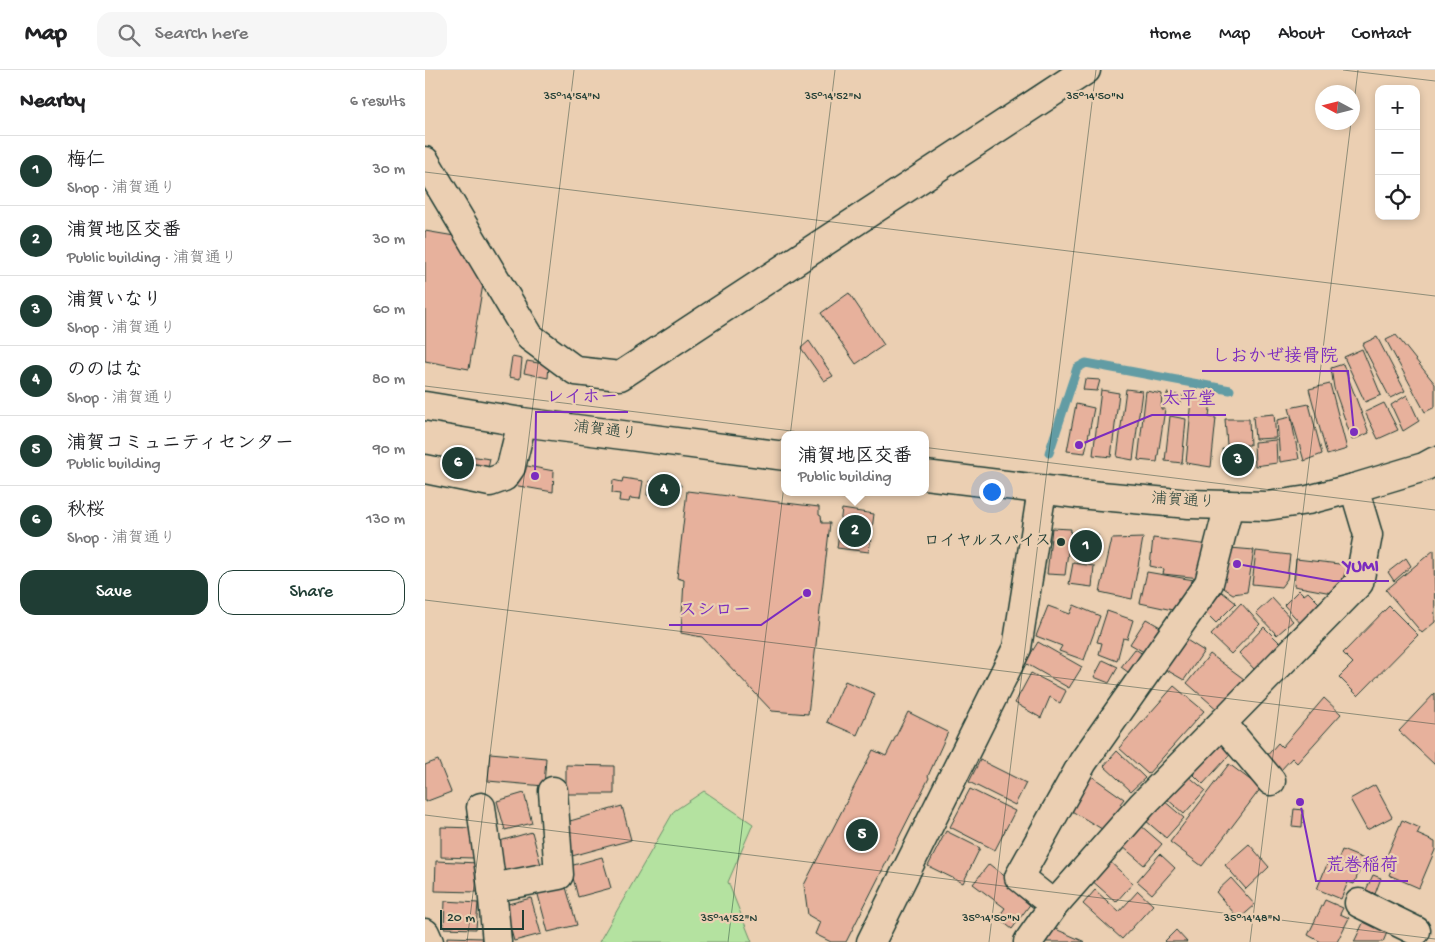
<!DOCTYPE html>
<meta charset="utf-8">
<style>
:root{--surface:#fff;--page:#f6f6f6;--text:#202124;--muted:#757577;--line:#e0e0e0;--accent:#1f3d34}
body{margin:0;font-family:"Gochi Hand","Klee One",sans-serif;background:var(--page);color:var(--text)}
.controls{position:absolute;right:15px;top:15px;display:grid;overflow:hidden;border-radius:10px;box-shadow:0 2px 8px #0003}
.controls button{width:45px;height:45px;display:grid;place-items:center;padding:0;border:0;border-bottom:1px solid var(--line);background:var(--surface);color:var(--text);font:25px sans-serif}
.compass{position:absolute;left:890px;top:15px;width:45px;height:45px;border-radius:50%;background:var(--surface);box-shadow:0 2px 8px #0003;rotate:277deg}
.scale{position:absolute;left:15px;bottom:12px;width:84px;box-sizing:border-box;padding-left:5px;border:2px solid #1f3d34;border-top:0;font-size:14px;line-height:18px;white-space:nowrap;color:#1f3d34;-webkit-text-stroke:4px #ebcfb2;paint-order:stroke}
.you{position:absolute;left:566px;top:421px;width:18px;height:18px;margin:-12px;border:4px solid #fff;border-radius:50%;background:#1a73e8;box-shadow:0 0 0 8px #1a73e833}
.badge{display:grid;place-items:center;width:32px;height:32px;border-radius:50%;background:var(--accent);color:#fff;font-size:16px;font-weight:700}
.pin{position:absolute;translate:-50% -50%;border:2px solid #fff;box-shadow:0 1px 5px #0006}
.popup{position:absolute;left:356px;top:361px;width:148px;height:65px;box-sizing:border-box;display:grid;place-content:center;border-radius:10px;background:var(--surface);filter:drop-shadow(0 1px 4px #0005);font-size:16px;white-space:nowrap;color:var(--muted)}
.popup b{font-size:19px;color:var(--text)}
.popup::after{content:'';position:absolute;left:50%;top:100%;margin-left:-10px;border:10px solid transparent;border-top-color:var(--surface)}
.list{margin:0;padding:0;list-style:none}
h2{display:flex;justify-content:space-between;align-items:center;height:65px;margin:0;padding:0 20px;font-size:21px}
h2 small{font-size:16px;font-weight:400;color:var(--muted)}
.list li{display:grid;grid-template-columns:32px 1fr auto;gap:15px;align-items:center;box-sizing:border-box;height:70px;padding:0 20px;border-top:1px solid var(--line)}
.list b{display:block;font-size:19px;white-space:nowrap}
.list p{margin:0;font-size:16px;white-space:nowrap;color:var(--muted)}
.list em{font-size:16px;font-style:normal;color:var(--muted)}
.actions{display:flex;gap:10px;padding:15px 20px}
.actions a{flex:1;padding:11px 0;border:1px solid var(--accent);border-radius:15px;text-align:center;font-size:18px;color:var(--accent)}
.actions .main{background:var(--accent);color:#fff}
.icon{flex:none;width:28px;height:28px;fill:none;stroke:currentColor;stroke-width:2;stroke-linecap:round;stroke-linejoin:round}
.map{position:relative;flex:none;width:1010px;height:872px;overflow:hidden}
header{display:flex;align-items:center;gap:30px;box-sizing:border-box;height:70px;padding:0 25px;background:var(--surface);border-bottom:1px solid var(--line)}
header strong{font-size:24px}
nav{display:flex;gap:28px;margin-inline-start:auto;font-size:18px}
.search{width:350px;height:45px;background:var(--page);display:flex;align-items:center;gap:12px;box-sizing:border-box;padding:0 18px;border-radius:15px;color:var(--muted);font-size:19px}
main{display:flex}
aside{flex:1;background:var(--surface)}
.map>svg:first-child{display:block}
.green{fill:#b4e2a0;stroke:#6a906a}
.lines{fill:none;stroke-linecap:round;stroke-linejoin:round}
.stream{stroke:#629ca4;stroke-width:9}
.building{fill:#e7b19c;stroke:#1f3d34}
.minor-casing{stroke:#1f3d34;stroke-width:31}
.major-casing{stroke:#1f3d34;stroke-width:31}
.minor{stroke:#ebcfb2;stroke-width:28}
.major{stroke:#ebcfb2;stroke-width:28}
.ticks{fill:none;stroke:#1f3d34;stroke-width:1;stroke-opacity:0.45}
.poi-dot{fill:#1f3d34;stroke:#ebcfb2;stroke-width:2}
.labels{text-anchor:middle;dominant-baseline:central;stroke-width:4.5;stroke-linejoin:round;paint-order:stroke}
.street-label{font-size:16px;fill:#1f3d34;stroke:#ebcfb2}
.poi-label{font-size:16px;font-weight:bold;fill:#1f3d34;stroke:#ebcfb2;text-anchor:end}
.ticks-label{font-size:12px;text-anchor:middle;fill:#1f3d34;stroke:#ebcfb2;stroke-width:4.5;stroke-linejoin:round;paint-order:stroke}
.leader{fill:none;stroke:#7b2cbf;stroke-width:2}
.callout-dot{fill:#7b2cbf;stroke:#ebcfb2;stroke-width:2}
.callout-label{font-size:18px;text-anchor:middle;font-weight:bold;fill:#7b2cbf;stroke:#ebcfb2;stroke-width:4.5;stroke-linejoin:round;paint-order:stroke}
</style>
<header>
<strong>Map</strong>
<div class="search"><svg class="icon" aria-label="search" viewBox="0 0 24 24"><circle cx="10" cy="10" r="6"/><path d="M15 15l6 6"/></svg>Search here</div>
<nav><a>Home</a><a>Map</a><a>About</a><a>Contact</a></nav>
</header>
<main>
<aside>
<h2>Nearby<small>6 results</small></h2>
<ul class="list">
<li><span class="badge">1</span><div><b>梅仁</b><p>Shop · 浦賀通り</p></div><em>30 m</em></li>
<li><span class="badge">2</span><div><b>浦賀地区交番</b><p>Public building · 浦賀通り</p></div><em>30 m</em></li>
<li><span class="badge">3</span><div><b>浦賀いなり</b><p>Shop · 浦賀通り</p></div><em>60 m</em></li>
<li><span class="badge">4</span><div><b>ののはな</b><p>Shop · 浦賀通り</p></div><em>80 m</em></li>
<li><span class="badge">5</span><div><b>浦賀コミュニティセンター</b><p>Public building</p></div><em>90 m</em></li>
<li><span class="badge">6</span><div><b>秋桜</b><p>Shop · 浦賀通り</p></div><em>130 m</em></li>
</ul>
<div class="actions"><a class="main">Save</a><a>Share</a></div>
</aside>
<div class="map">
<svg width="1010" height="872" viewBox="0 0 1010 872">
<rect width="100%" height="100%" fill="#ebcfb2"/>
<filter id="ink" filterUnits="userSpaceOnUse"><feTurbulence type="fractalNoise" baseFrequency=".02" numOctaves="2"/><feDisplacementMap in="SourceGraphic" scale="10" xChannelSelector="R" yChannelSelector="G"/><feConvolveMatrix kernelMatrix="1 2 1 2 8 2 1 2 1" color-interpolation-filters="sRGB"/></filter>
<g filter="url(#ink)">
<path class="green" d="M279,721L328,754L303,812L327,872H174L249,741Z"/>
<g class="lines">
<path class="stream" d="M624,383L652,298L661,293L805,320"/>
</g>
<g class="building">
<path d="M0,161L65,172L44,299L0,291Z"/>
<path d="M424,223L459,275L431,294L396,243Z"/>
<path d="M971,265L1010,314V337L1000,342L961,270Z"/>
<path d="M952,267L980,321L965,328L937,274Z"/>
<path d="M384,271L408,306L399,311L376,278Z"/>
<path d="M937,279L956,325L940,332L919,287Z"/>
<path d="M87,287L97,289L95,309L84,307Z"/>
<path d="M102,291L124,295L123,308L99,303Z"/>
<path d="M918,294L944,363L927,370L909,318L906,298Z"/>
<path d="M660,309L675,310L672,321L658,320Z"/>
<path d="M905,314L922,379L902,385L884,319Z"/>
<path d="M701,319L717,321L708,390L692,387Z"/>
<path d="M676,320L694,323L686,387L668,385Z"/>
<path d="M721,321L737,324L736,339H740L732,392L713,390Z"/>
<path d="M742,323L757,326L756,334L742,331Z"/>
<path d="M982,325L994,351L978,361L966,335Z"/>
<path d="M767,329L786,330L784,347L791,348L786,397L761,393Z"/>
<path d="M959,333L973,360L953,369L940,342Z"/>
<path d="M651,334L669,338L660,383L642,381Z"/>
<path d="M884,334L897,384L879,391L864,338Z"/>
<path d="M849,344L851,368L830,369L828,346Z"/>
<path d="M745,346L761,349L757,393L740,391Z"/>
<path d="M866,347L874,389L855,392L852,350Z"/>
<path d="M800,349H824L825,375H802Z"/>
<path d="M851,370L852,393L830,396L829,372Z"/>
<path d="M797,379H823L824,395L799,397Z"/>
<path d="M25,383L65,389L62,403L23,398Z"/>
<path d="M97,395L129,401L128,422L82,414Z"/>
<path d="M198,408L218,411L215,429L205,428L204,432L194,431L195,424L187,423L188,410L197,412Z"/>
<path d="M224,411L256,415L254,428L222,425Z"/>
<path d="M262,421L394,437V445L396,446L397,453H405L383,644L347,641L277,567L256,563L259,510L252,508Z"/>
<path d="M417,439L449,444L444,482L412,478Z"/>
<path d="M627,458L646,459L640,505L622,504Z"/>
<path d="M652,462L673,465L670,488L649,485Z"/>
<path d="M718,468L707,529L675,522L687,469Z"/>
<path d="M728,468L785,475L775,508L738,504L739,499L725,496Z"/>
<path d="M805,478L829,480L822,522L808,524L794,515Z"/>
<path d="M1009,480L1010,552L997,563L961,520Z"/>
<path d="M831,481L865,485L862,509L856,517L827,514Z"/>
<path d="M981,488L986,496L969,511L963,502Z"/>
<path d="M871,489L923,495L912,524L869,516Z"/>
<path d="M648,493L669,496L667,517L644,514Z"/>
<path d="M722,502L769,510L764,529H753L752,541L715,533Z"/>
<path d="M874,520L879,525L883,522L897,536L877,555L859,535Z"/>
<path d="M797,522L811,533L791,553L779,541Z"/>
<path d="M847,528L868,551L852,565L831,543Z"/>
<path d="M816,533L835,554L806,584L786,565Z"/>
<path d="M649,535L675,546L659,590L634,581L637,576L611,566L623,536L645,544Z"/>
<path d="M964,536L993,565L933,626L914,607L928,593L918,583Z"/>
<path d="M682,541L708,550L702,569L698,568L692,591L674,584L677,573L672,572Z"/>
<path d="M721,549L739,559L724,585L705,574Z"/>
<path d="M839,557L856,574L830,600L814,583Z"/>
<path d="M760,569L779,581L759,610L738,598Z"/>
<path d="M613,572L657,597L644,618L600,593Z"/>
<path d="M710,579L721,586L707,605L696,597Z"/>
<path d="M785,584L819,609L794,641L762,613Z"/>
<path d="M678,590L693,597L684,613L669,607Z"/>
<path d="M606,603L641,621L635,633L625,627L616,648L590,633Z"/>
<path d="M420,611L450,624L432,665L402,652Z"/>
<path d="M749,616L779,641L723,704L694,678Z"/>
<path d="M1010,623V695L974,661Z"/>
<path d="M899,628L916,644L872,693L867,688L855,701L840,688L853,673L857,677Z"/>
<path d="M483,642L523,662L503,706L504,708L421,872H406L390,864L395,852L383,845L379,815L448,680L461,686Z"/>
<path d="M799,667L811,678L778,714L767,703Z"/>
<path d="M692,681L720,708L706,721L679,696Z"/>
<path d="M65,683L121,688L119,716L63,711Z"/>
<path d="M13,690L26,722L0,732V695Z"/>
<path d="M555,690L601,713L590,735L544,712Z"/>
<path d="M804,694L836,718L777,796L745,772Z"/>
<path d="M141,695L189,696V724H141Z"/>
<path d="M761,704L780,720L759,744L741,728Z"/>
<path d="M665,705L699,729L695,734L700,737L682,762L645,740Z"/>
<path d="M950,715L967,747L942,760L925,729Z"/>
<path d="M545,719L590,741L570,780L525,757Z"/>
<path d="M99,723L107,753L80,760L72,731Z"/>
<path d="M738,730L759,748L741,768L720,750Z"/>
<path d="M197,736L206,770L147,786L138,753Z"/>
<path d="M869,739L878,740L877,757L867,756Z"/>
<path d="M977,750L995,758L992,764L1010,772V780L994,818L964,805L967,798L958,795Z"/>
<path d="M715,755L737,774L719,795L697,776Z"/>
<path d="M16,757L50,758L49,788L16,787Z"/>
<path d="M521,761L555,778L538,813L503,796Z"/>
<path d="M107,762L116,795L80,805L71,772Z"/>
<path d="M824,774L844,797L821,819L800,795Z"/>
<path d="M917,780L939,789L929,814L923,812L916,829L892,819L903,792L911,795Z"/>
<path d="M735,784L750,798L727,824L712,811Z"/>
<path d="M177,787L186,818L153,827L145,796Z"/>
<path d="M683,790L708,813L691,832L665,809Z"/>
<path d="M11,791L53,793L52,822L10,821Z"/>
<path d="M564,794L609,829L587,859L573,848L580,838L548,814Z"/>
<path d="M948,805L956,808L950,824L941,820Z"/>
<path d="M806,808L830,835L814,849L791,822Z"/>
<path d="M140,814L152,855L123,862L112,821Z"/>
<path d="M670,820L694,842L713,821L728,835L697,869L658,834Z"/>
<path d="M106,828L116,864L89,871L79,835Z"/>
<path d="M900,830L918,838L915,844L924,848L912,872H896L883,865Z"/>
<path d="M20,831L53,833L51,859L19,858Z"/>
<path d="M940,849L963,860L958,872H929Z"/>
<path d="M626,857L660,872H620Z"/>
<path d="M751,860L762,872H739Z"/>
<path d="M22,867L57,868V872H22Z"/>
</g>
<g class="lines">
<defs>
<g id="minor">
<path d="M0,91L105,267L151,301L195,306L661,0"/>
<path d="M0,399L65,412L79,407L86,397L97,352"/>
<path d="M798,654L846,711"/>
<path d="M56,737L67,818L72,872"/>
<path d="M67,818L134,805L128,721"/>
<path d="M934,833L991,861"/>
<path d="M629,835L594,807L658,692L784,513L804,435"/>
<path d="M0,863L4,872"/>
<path d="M446,872L592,578L617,420"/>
<path d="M603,872L629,835L717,735L934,513L943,465L929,418"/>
</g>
<g id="major">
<path d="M0,336L97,352L360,386"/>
<path d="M500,405L654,424L764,434L842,436L883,430L929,418L999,397L1010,391"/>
</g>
</defs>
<use href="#minor" class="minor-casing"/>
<use href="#major" class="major-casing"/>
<use href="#minor" class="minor"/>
<use href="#major" class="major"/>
</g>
</g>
<path class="ticks" d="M918,0L1010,11M928,41L933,0M0,102L1010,226M0,316L1010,440M0,530L1010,654M0,745L1010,869M42,872L149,0M303,872L410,0M564,872L671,0M825,872L926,52"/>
<circle class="poi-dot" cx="636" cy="472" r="5"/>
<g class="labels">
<g class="street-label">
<text transform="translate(180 362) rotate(7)">浦賀通り</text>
<text transform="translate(758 432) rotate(4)">浦賀通り</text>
</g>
<g class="poi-label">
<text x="626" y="472">ロイヤルスパイス</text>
</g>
</g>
<g class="ticks-label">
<text x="147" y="29">35°14'54"N</text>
<text x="408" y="29">35°14'52"N</text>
<text x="670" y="29">35°14'50"N</text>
<text x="304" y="851">35°14'52"N</text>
<text x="566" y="851">35°14'50"N</text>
<text x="827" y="851">35°14'48"N</text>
</g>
<path class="leader" d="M929 362L923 301H777M110 406L111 342H203M654 375L727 345H801M812 494L908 511H964M382 523L336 555H244M875 732L891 811H983"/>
<g class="callout-dot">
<circle cx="929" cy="362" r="5"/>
<circle cx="110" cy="406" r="5"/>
<circle cx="654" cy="375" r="5"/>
<circle cx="812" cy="494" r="5"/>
<circle cx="382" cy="523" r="5"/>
<circle cx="875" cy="732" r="5"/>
</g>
<g class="callout-label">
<text x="850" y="291">しおかぜ接骨院</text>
<text x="157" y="332">レイホー</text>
<text x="764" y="334">太平堂</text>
<text x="936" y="501">YUMI</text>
<text x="290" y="545">スシロー</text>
<text x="937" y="800">荒巻稲荷</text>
</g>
</svg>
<div class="controls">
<button>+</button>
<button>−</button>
<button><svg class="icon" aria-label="locate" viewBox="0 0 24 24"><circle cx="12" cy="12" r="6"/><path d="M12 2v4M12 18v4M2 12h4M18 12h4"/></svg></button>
</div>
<svg class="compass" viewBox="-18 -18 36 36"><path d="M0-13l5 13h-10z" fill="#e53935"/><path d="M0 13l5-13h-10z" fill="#757577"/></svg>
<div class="scale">20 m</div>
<div class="you"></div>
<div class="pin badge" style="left:661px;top:476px">1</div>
<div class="pin badge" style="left:430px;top:461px">2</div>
<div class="popup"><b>浦賀地区交番</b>Public building</div>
<div class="pin badge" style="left:813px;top:390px">3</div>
<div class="pin badge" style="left:239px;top:420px">4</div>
<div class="pin badge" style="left:437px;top:765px">5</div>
<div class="pin badge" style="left:33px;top:393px">6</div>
</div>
</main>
